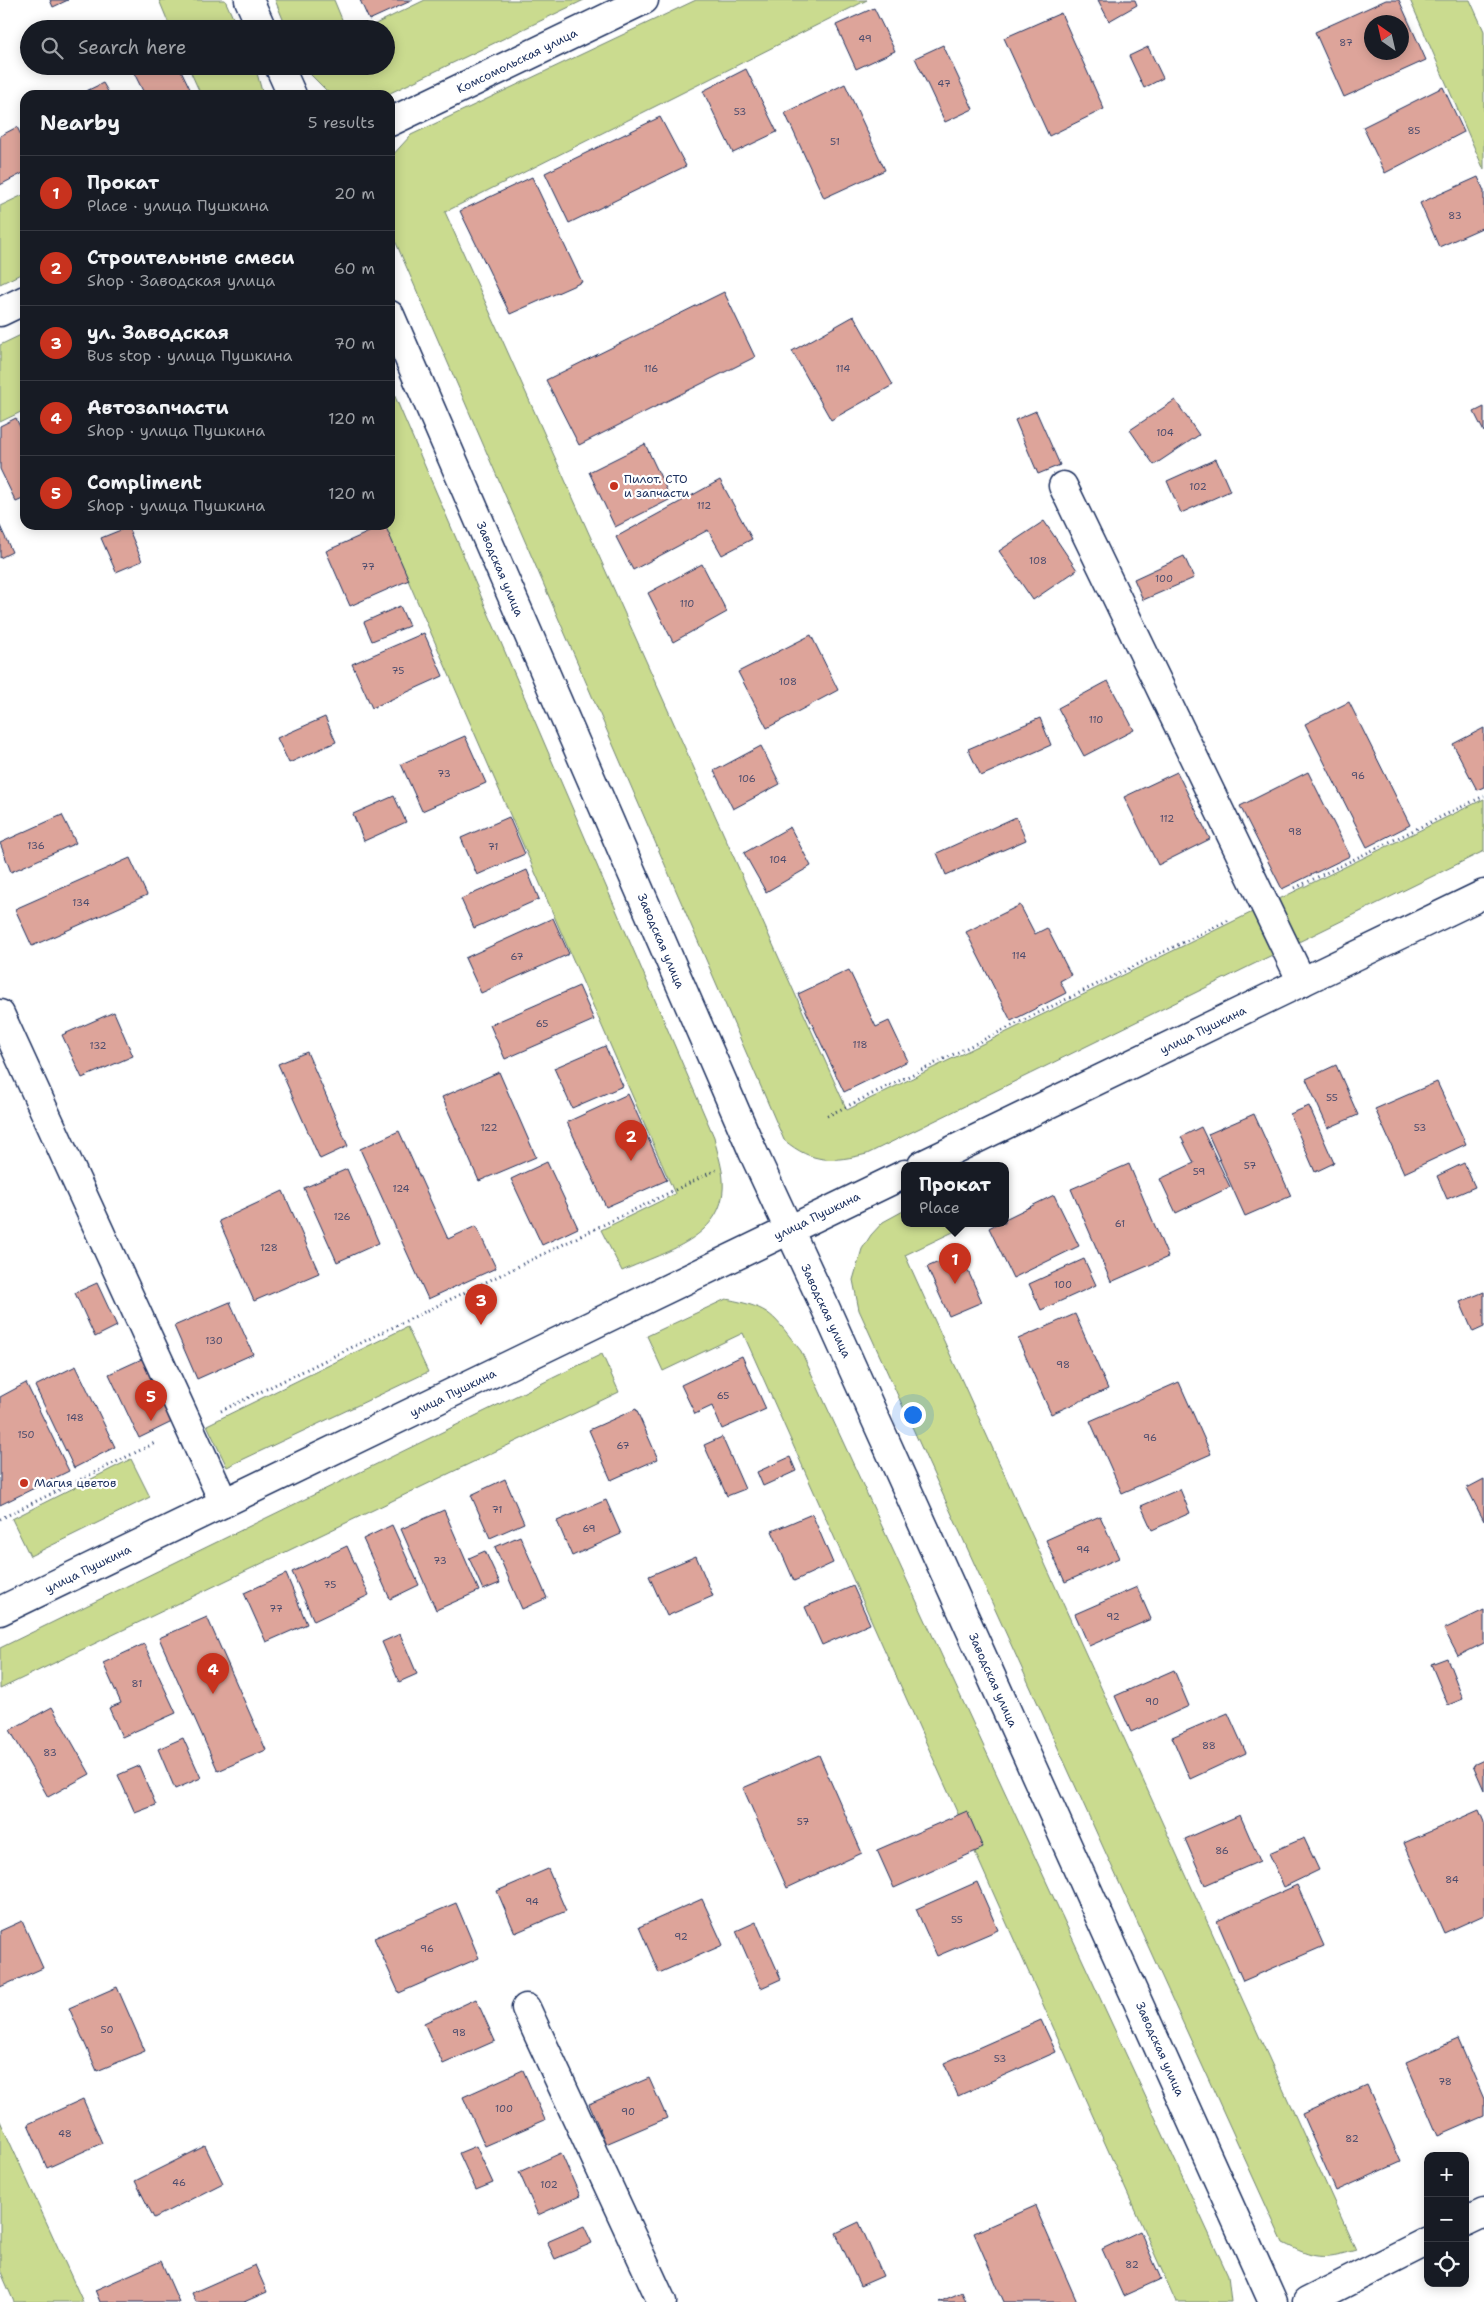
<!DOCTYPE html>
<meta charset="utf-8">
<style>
:root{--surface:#171b24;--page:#20242c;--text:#f1f3f6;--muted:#9ea1a6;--line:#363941;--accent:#c8321e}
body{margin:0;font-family:"Shantell Sans",sans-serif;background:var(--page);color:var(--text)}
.controls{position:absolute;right:15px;bottom:15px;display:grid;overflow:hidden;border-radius:10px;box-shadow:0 2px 12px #0003}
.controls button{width:45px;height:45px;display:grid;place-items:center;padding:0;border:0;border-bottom:1px solid var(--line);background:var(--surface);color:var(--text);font:25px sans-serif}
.compass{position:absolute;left:1364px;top:15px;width:45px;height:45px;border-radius:50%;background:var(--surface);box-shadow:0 2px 12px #0003;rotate:326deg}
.you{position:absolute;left:912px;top:1414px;width:18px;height:18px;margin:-12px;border:4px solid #fff;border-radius:50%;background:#1a73e8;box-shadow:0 0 0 8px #1a73e833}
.badge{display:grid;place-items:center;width:32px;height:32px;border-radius:50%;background:var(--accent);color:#fff;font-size:16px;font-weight:700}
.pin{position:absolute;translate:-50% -41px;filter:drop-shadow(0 1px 2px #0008)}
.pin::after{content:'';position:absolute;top:26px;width:18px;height:15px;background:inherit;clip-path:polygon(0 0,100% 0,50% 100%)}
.popup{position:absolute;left:901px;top:1162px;width:108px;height:65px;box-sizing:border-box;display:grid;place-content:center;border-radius:10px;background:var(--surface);filter:drop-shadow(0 1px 4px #0005);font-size:16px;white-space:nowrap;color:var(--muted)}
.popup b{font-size:19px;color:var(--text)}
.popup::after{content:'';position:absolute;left:50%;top:100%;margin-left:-10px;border:10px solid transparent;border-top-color:var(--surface)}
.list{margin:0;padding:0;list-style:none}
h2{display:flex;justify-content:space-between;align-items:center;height:65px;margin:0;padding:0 20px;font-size:21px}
h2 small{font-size:16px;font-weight:400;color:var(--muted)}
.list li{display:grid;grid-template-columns:32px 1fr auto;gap:15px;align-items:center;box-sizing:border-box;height:75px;padding:0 20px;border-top:1px solid var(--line)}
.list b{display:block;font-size:19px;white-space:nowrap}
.list p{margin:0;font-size:16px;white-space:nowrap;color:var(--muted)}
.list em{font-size:16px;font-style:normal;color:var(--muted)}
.icon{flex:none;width:28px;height:28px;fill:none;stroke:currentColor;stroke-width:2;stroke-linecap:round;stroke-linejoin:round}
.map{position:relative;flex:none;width:1484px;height:2302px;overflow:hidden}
.search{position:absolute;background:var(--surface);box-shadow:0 2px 12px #0003;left:20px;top:20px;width:375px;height:55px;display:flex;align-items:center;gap:12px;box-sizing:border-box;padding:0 18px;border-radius:28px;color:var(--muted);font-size:19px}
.panel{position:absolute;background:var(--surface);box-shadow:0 2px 12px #0003;left:20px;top:90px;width:375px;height:440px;border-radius:15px}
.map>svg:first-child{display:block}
.green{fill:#cadb8f;stroke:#728576}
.building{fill:#dda49a;stroke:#1b2f5e;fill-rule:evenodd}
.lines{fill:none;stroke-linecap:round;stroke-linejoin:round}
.minor-casing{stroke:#1b2f5e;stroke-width:31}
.major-casing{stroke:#1b2f5e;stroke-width:31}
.path{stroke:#1b2f5e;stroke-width:3;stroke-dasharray:1 4;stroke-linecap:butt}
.minor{stroke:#fff;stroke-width:28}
.major{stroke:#fff;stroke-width:28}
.poi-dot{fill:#c8321e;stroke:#fff;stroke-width:2}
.labels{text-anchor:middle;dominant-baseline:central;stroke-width:4.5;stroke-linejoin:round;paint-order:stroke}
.number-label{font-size:10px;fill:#4c4c6d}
.street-label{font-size:12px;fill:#1b2f5e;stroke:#fff}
.poi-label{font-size:12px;fill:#1b2f5e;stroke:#fff;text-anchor:start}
</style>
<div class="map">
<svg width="1484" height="2302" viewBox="0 0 1484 2302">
<rect width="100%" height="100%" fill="#fff"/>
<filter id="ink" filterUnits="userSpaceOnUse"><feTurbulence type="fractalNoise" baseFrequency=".02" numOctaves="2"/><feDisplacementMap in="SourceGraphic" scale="10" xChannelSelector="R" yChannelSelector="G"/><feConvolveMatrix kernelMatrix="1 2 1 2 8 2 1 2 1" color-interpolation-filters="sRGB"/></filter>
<g filter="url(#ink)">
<g class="green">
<path d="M159,0H225L238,29H171Z"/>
<path d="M275,0H334L346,29H287Z"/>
<path d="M425,0H584L386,95H331L304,68L386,66V29H365Z"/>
<path d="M696,0H867L445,212L847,1110L1484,799V851L867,1154C833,1162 813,1164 784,1140L390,229V158L411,135Z"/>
<path d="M1410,0H1470L1484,31V170Z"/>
<path d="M188,66H255L263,95H201Z"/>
<path d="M25,194V272L0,284V206Z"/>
<path d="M25,333V410L0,422V345Z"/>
<path d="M390,385L714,1137C716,1148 720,1159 722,1171C733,1236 668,1250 622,1271L601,1230L675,1194L384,525H390Z"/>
<path d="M905,1210V1223H972L905,1255L1356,2250C1322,2260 1315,2259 1283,2243L859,1310L853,1280L862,1249L871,1235L883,1222Z"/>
<path d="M726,1299C773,1308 772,1315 801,1351L1228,2275L1231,2302H1176L743,1333L663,1371L647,1336Z"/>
<path d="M407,1327L428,1372L227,1467L207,1425Z"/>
<path d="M602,1354L619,1392L0,1689V1648Z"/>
<path d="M131,1459L150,1497L30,1556L12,1519Z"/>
<path d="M0,2121L83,2302H14L0,2270Z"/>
</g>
<g class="building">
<path d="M50,0H68L53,7Z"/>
<path d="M360,0H413L369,20Z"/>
<path d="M1098,0H1135L1137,5L1109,21Z"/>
<path d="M1386,0H1399L1426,60L1344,97L1315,32ZM1372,22H1402V52H1372Z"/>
<path d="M874,8L895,51L856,69L836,25Z"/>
<path d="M1061,13L1104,109L1049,136L1004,38Z"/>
<path d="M943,45L973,109L945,122L915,58Z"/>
<path d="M1148,47L1163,78L1144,88L1129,56Z"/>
<path d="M148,66H179L193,95H145L134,73Z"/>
<path d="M746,69L777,132L733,153L703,91Z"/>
<path d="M103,83L110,95H78Z"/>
<path d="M845,84L885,170L824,198L785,113Z"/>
<path d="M1443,87L1464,132L1385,173L1363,127Z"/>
<path d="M660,117L686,166L569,223L545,173Z"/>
<path d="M17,127L25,143V172L0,185V136Z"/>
<path d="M532,177L582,282L510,314L460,211Z"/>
<path d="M1478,177L1484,191V227L1439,247L1420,203Z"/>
<path d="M724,292L755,357L579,445L546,380Z"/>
<path d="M854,316L893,385L831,420L792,351Z"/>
<path d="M1175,400L1199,435L1154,465L1130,430Z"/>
<path d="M1484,407V432L1474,412Z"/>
<path d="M1036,411L1060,465L1038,474L1015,420Z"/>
<path d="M16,418L25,438V498L16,502L0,469V426Z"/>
<path d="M645,444L671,499L615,527L589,472Z"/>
<path d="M1216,459L1230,491L1181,513L1167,481Z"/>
<path d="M720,480L752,539L722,555L708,530L633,570L616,537Z"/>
<path d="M1044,521L1077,570L1033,600L999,551Z"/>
<path d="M385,525L409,580L350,606L326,551Z"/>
<path d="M0,526L12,552L0,558Z"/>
<path d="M128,527L142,561L116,572L101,538Z"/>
<path d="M1184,556L1194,578L1143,600L1134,579Z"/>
<path d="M702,564L727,612L673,642L648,593Z"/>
<path d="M400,606L409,626L372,641L364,622Z"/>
<path d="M424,633L443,676L372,708L352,664Z"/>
<path d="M811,635L838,690L767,728L738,672Z"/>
<path d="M1108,681L1134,730L1084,756L1058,708Z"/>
<path d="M1349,702L1410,825L1367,847L1305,724Z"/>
<path d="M325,717L336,742L289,763L277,738Z"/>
<path d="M1040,718L1051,745L981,776L968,749Z"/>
<path d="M1484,728V787L1477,790L1453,744Z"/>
<path d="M465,736L486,783L422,811L401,764Z"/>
<path d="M761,746L780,784L733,809L714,771Z"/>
<path d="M1177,772L1210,839L1158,865L1124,797Z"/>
<path d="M1308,772L1350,856L1282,889L1240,806Z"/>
<path d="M394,796L406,822L364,841L353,814Z"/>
<path d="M62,815L76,843L11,872L0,843Z"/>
<path d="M509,817L525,854L477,875L461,838Z"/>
<path d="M1016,817L1026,840L946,875L937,853Z"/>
<path d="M790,827L811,866L766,892L744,853Z"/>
<path d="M130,858L147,895L32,946L15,909Z"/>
<path d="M527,870L539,899L474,928L461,899Z"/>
<path d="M1020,905L1035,934L1047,928L1071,975L1060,981L1066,993L1011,1021L966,932Z"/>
<path d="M553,918L569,954L481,993L465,958Z"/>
<path d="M849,970L876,1027L889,1021L908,1061L844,1092L798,994Z"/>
<path d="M579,986L594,1020L505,1059L490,1025Z"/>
<path d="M114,1012L133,1056L82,1078L62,1035Z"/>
<path d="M605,1046L623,1086L572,1108L554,1068Z"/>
<path d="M307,1052L348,1146L320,1159L278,1064Z"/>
<path d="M1336,1065L1358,1115L1328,1128L1306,1079Z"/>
<path d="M499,1072L536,1157L479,1181L442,1097Z"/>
<path d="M1437,1082L1466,1144L1404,1173L1375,1109Z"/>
<path d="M628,1094L667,1180L606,1207L567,1122Z"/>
<path d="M1309,1106L1334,1163L1315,1172L1290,1114Z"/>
<path d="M1254,1114L1291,1196L1245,1216L1208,1134Z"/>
<path d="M1201,1127L1230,1187L1176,1213L1160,1179L1194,1163L1181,1137Z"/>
<path d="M399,1131L448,1239L476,1226L496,1268L428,1299L360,1149Z"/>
<path d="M547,1162L578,1228L542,1245L511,1179Z"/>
<path d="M1464,1163L1475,1187L1447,1199L1437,1176Z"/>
<path d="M1129,1164L1168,1257L1111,1282L1071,1189Z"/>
<path d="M347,1169L379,1243L337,1262L304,1188Z"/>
<path d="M283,1191L319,1273L254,1301L219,1221Z"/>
<path d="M1054,1195L1079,1246L1013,1278L989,1228L998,1223H1005V1219Z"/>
<path d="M960,1253L982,1302L949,1316L927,1267Z"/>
<path d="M1084,1259L1096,1285L1041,1310L1029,1284Z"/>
<path d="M97,1283L117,1326L95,1337L75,1293Z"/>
<path d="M1484,1292V1327L1473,1332L1460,1302Z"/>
<path d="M230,1302L253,1354L197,1379L174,1326Z"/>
<path d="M1075,1314L1108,1389L1051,1414L1018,1339Z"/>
<path d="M742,1356L766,1409L722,1429L712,1406L695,1414L681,1385Z"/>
<path d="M144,1358L174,1421L139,1438L109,1374Z"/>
<path d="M76,1366L115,1447L74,1468L35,1386Z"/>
<path d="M1179,1382L1211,1454L1122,1493L1090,1421Z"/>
<path d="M26,1383L69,1471L0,1505V1397Z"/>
<path d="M636,1409L658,1459L611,1480L589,1430Z"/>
<path d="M722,1437L745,1489L727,1496L704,1445Z"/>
<path d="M790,1457L796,1471L763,1486L757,1472Z"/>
<path d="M505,1479L524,1523L490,1538L471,1495Z"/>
<path d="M1484,1479V1521L1467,1488Z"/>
<path d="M1180,1489L1190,1513L1152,1530L1141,1506Z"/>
<path d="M606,1500L621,1534L572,1556L557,1521Z"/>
<path d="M444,1510L479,1591L436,1610L401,1529Z"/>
<path d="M812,1514L833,1563L794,1581L772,1531Z"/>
<path d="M1100,1516L1119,1558L1065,1582L1046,1540Z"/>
<path d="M392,1525L419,1585L390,1599L363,1539Z"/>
<path d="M520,1536L547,1598L522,1609L495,1547Z"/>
<path d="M347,1546L369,1595L314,1621L292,1572Z"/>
<path d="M485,1551L500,1583L483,1590L469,1558Z"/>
<path d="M696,1556L713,1596L667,1616L649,1576Z"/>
<path d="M286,1574L307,1624L266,1642L244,1593Z"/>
<path d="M853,1586L870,1624L822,1645L805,1607Z"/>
<path d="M1137,1587L1151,1619L1089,1646L1075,1614Z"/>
<path d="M1484,1610V1643L1458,1656L1444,1629Z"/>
<path d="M207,1617L266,1750L218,1771L159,1638Z"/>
<path d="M400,1634L417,1674L399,1682L382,1642Z"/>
<path d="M144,1644L176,1713L122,1737L109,1708L121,1703L103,1663Z"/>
<path d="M1447,1658L1463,1699L1448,1705L1431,1664Z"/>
<path d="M1174,1670L1189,1706L1131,1732L1115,1696Z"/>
<path d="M52,1707L90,1774L48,1797L10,1730Z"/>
<path d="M1228,1713L1246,1753L1190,1779L1172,1737Z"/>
<path d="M183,1738L201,1778L175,1789L158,1749Z"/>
<path d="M819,1755L862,1853L787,1888L743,1788Z"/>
<path d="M1484,1760V1790L1473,1765Z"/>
<path d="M139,1766L156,1805L135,1813L118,1775Z"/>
<path d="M1479,1810L1484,1822V1915L1444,1933L1404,1843Z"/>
<path d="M967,1811L983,1848L894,1888L877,1850Z"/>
<path d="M1240,1815L1260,1861L1205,1885L1185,1839Z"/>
<path d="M1304,1838L1319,1870L1284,1887L1269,1853Z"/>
<path d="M548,1869L566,1911L515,1933L497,1891Z"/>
<path d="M977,1882L998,1930L937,1956L916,1909Z"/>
<path d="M1297,1885L1324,1946L1243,1981L1217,1921Z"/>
<path d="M702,1899L723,1945L659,1973L639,1927Z"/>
<path d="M456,1903L479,1958L399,1993L374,1938Z"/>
<path d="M22,1921L43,1968L0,1987V1931Z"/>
<path d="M756,1922L781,1979L761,1988L736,1931Z"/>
<path d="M117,1987L145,2051L97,2071L69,2008Z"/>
<path d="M476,1999L495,2041L443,2064L424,2023Z"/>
<path d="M1041,2020L1056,2052L958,2096L944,2063Z"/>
<path d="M1458,2039L1484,2099V2116L1438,2136L1406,2062Z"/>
<path d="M523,2070L545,2120L485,2146L463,2097Z"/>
<path d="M649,2078L667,2118L606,2144L589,2104Z"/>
<path d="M1367,2085L1401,2162L1336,2191L1302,2114Z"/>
<path d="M83,2099L102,2143L47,2168L28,2124Z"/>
<path d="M205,2146L223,2183L154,2218L135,2181Z"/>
<path d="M476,2146L493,2183L476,2190L459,2153Z"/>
<path d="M561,2153L580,2196L538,2215L519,2172Z"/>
<path d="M1035,2206L1077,2302H1004L974,2233Z"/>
<path d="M859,2222L883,2276L860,2286L836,2233Z"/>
<path d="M584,2226L592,2243L555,2259L547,2242Z"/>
<path d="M1140,2231L1161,2279L1123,2296L1102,2249Z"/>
<path d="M161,2261L179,2302H100L95,2290Z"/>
<path d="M255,2265L267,2292L244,2302H196L192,2293Z"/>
<path d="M962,2292L966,2302H939Z"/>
</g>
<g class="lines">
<defs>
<g id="minor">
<path d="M390,122L644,0"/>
<path d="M0,312L25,300"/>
<path d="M1063,486L1302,982"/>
<path d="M0,1014L224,1503"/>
<path d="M526,2008L662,2302"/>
<path d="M1465,2222L1484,2213"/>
<path d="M1307,2302L1428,2241"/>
</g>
<g id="major">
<path d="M249,0L262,29"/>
<path d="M279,66L292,95"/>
<path d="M390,315L753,1152L825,1307L1273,2302"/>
<path d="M922,1165L1484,894"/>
<path d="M0,1611L905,1174"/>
</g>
</defs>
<use href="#minor" class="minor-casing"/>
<use href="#major" class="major-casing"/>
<g class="path">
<path d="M1295,888L1484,796"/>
<path d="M827,1116L1231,919"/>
<path d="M221,1411L716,1170"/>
<path d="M0,1519L157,1442"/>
</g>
<use href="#minor" class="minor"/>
<use href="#major" class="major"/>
</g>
</g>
<g class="poi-dot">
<circle cx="614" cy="486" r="5"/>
<circle cx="24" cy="1483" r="5"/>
</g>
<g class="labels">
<g class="number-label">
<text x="865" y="38">49</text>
<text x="1346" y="42">87</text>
<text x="944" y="83">47</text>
<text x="740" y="111">53</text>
<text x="1414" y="130">85</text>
<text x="835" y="141">51</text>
<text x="1455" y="215">83</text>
<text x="651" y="368">116</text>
<text x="843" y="368">114</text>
<text x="1165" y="432">104</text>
<text x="1198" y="486">102</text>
<text x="704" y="505">112</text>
<text x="1038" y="560">108</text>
<text x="368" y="566">77</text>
<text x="1164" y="578">100</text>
<text x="687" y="603">110</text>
<text x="398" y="670">75</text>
<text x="788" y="681">108</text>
<text x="1096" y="719">110</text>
<text x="444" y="773">73</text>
<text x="1358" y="775">96</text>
<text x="747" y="778">106</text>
<text x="1167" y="818">112</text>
<text x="1295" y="831">98</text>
<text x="36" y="845">136</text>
<text x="493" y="846">71</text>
<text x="778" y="859">104</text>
<text x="81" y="902">134</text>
<text x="1019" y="955">114</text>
<text x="517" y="956">67</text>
<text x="542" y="1023">65</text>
<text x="860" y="1044">118</text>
<text x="98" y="1045">132</text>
<text x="1332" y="1097">55</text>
<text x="489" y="1127">122</text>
<text x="1420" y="1127">53</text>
<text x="1250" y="1165">57</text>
<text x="1199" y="1171">59</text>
<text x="401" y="1188">124</text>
<text x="342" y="1216">126</text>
<text x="1120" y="1223">61</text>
<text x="269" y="1247">128</text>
<text x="1063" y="1284">100</text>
<text x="214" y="1340">130</text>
<text x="1063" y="1364">98</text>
<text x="723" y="1395">65</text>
<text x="75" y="1417">148</text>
<text x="26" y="1434">150</text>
<text x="1150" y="1437">96</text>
<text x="623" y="1445">67</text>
<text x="497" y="1509">71</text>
<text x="589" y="1528">69</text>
<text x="1083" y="1549">94</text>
<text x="440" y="1560">73</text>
<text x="330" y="1584">75</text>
<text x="276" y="1608">77</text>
<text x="1113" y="1616">92</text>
<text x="137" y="1683">81</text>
<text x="1152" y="1701">90</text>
<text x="1209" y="1745">88</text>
<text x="50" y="1752">83</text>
<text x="803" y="1821">57</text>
<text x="1222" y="1850">86</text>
<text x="1452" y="1879">84</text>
<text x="532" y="1901">94</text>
<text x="957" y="1919">55</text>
<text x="681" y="1936">92</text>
<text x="427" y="1948">96</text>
<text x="107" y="2029">50</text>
<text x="459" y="2032">98</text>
<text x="1000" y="2058">53</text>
<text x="1445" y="2081">78</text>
<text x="504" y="2108">100</text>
<text x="628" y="2111">90</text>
<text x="65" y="2133">48</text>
<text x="1352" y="2138">82</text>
<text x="179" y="2182">46</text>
<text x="549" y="2184">102</text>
<text x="1132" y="2264">82</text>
</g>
<g class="street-label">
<text transform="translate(517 61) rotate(-26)">Комсомольская улица</text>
<text transform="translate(500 569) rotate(67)">Заводская улица</text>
<text transform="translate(661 941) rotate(67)">Заводская улица</text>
<text transform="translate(1203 1030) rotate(-26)">улица Пушкина</text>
<text transform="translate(817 1216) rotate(-26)">улица Пушкина</text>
<text transform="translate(826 1311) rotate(65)">Заводская улица</text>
<text transform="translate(453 1393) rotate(-26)">улица Пушкина</text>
<text transform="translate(88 1569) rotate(-26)">улица Пушкина</text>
<text transform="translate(993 1680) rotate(66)">Заводская улица</text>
<text transform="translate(1160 2049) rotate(66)">Заводская улица</text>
</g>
<g class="poi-label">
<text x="624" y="479">Пилот. СТО<tspan x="624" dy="14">и запчасти</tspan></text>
<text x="34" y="1483">Магия цветов</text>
</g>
</g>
</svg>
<div class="controls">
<button>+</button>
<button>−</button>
<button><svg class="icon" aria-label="locate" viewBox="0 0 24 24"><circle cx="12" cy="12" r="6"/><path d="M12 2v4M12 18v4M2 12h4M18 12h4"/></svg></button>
</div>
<svg class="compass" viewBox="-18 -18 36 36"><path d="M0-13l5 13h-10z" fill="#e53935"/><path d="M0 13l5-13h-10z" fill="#9ea1a6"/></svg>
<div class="you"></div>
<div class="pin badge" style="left:955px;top:1284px">1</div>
<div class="popup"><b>Прокат</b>Place</div>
<div class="pin badge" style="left:631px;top:1161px">2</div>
<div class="pin badge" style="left:481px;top:1325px">3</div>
<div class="pin badge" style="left:213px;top:1694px">4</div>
<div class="pin badge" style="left:151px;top:1421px">5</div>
<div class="search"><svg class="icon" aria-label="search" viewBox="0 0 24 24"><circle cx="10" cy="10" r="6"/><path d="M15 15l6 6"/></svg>Search here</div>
<section class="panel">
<h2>Nearby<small>5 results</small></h2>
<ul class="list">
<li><span class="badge">1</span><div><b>Прокат</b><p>Place · улица Пушкина</p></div><em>20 m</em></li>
<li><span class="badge">2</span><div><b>Строительные смеси</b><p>Shop · Заводская улица</p></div><em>60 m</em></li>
<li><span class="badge">3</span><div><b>ул. Заводская</b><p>Bus stop · улица Пушкина</p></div><em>70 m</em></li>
<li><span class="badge">4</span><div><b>Автозапчасти</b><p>Shop · улица Пушкина</p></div><em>120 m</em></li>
<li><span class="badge">5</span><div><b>Compliment</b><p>Shop · улица Пушкина</p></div><em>120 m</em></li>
</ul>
</section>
</div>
